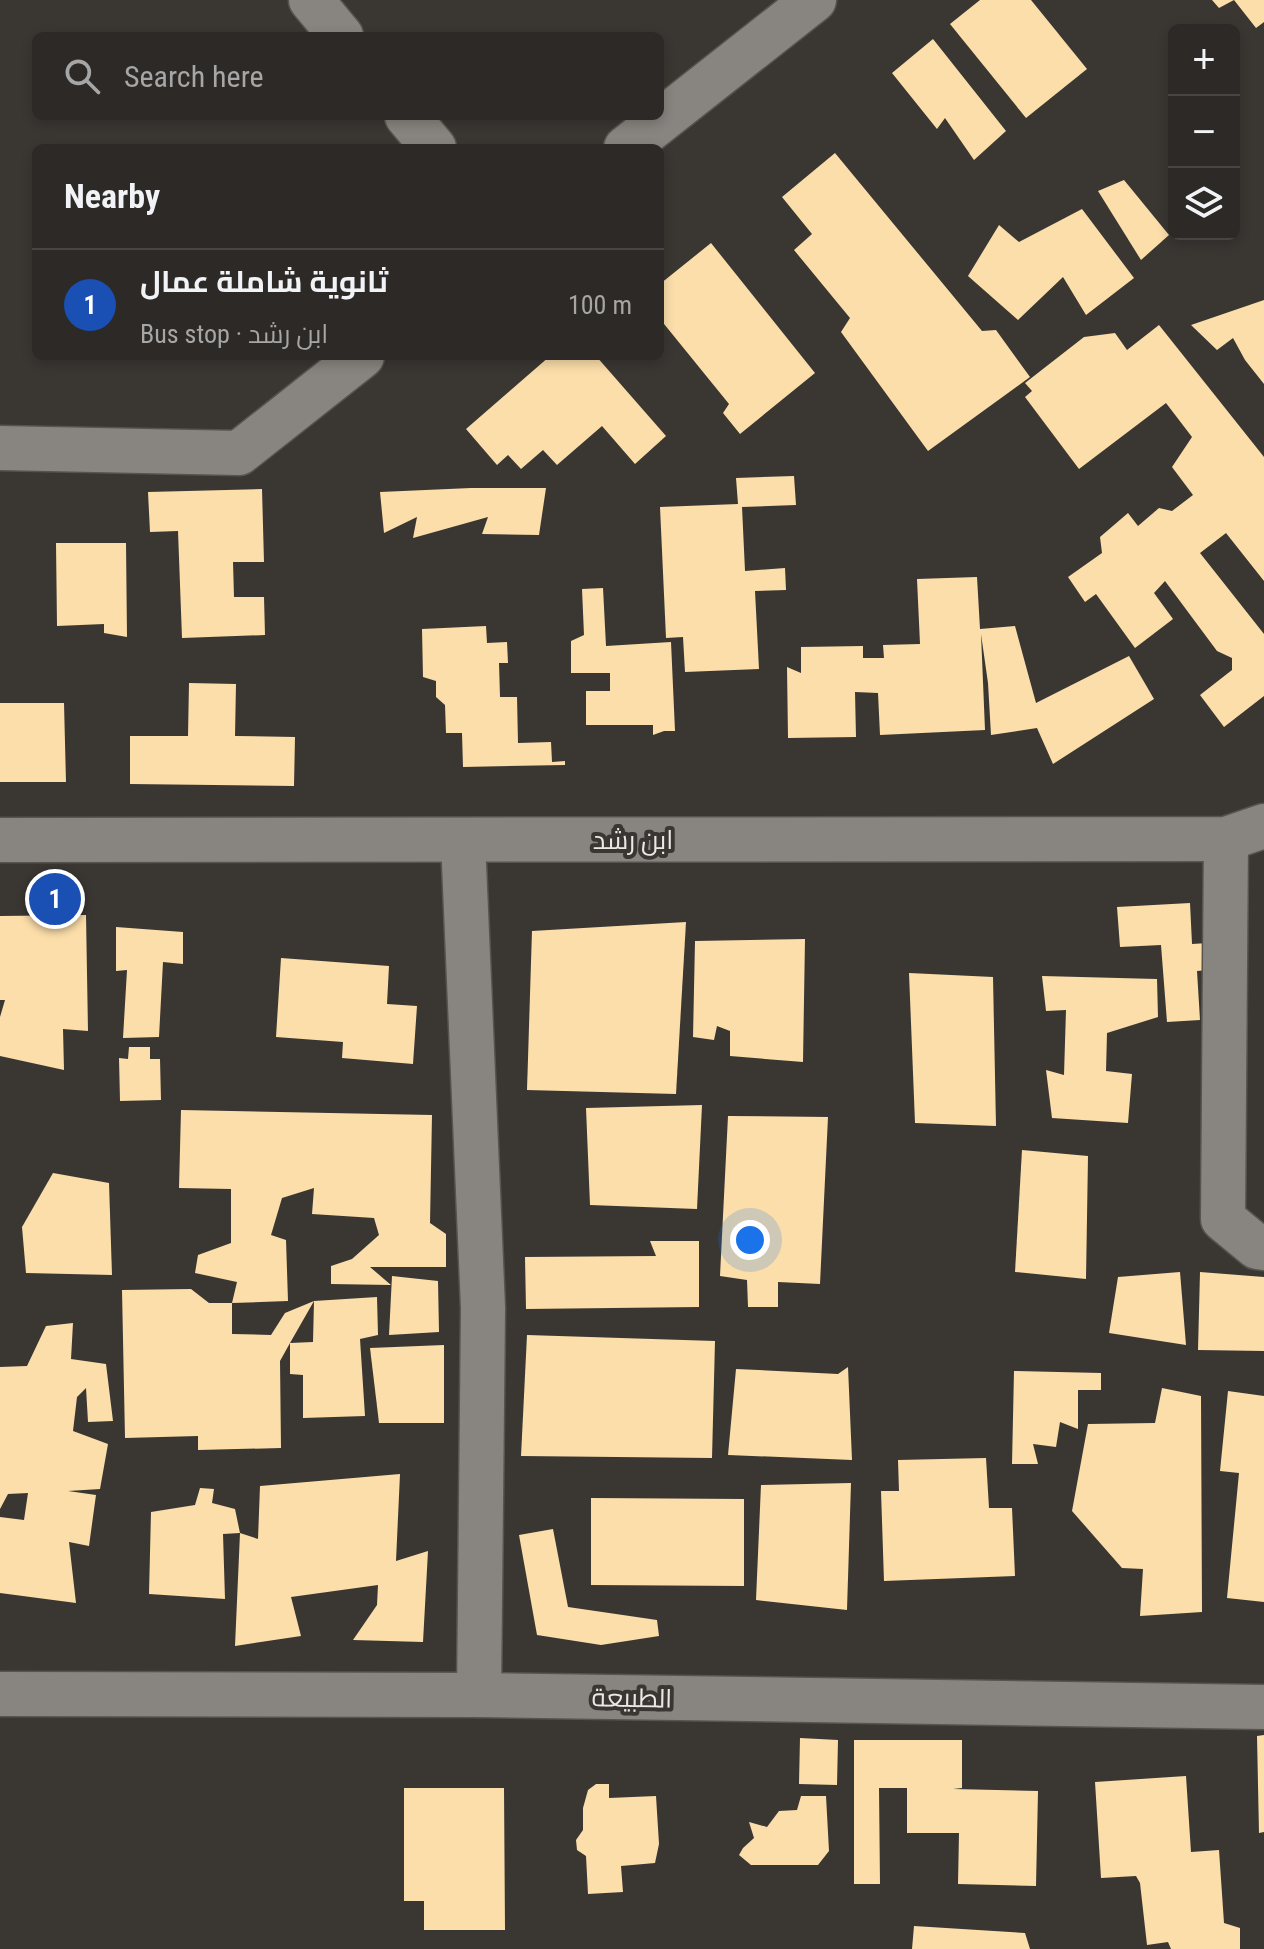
<!DOCTYPE html>
<meta charset="utf-8">
<style>
:root{--surface:#2c2926;--page:#383532;--text:#f1f3f6;--muted:#a6a6a7;--line:#484543;--accent:#95b2f1}
body{margin:0;font-family:"Roboto Condensed",Cairo,sans-serif;background:var(--page);color:var(--text)}
.controls{position:absolute;right:24px;top:24px;display:grid;overflow:hidden;border-radius:12px;box-shadow:0 4px 12px #0003}
.controls button{width:72px;height:72px;display:grid;place-items:center;padding:0;border:0;border-bottom:2px solid var(--line);background:var(--surface);color:var(--text);font:40px sans-serif}
.you{position:absolute;left:750px;top:1240px;width:28px;height:28px;margin:-20px;border:6px solid #fff;border-radius:50%;background:#1a73e8;box-shadow:0 0 0 12px #1a73e833}
.badge{display:grid;place-items:center;width:52px;height:52px;border-radius:50%;background:var(--accent);color:#fff;font-size:26px;font-weight:700}
.pin{position:absolute;translate:-50% -50%;border:4px solid #fff;box-shadow:0 2px 8px #0006}
.list{margin:0;padding:0;list-style:none}
h2{display:flex;justify-content:space-between;align-items:center;height:104px;margin:0;padding:0 32px;font-size:34px}
h2 small{font-size:26px;font-weight:400;color:var(--muted)}
.list li{display:grid;grid-template-columns:52px 1fr auto;gap:24px;align-items:center;box-sizing:border-box;height:112px;padding:0 32px;border-top:2px solid var(--line)}
.list b{display:block;font-size:30px;white-space:nowrap}
.list p{margin:0;font-size:26px;white-space:nowrap;color:var(--muted)}
.list em{font-size:26px;font-style:normal;color:var(--muted)}
.icon{flex:none;width:44px;height:44px;fill:none;stroke:currentColor;stroke-width:2;stroke-linecap:round;stroke-linejoin:round}
.map{position:relative;flex:none;width:1264px;height:1949px;overflow:hidden}
.search{position:absolute;background:var(--surface);box-shadow:0 4px 12px #0003;left:32px;top:32px;width:632px;height:88px;display:flex;align-items:center;gap:20px;box-sizing:border-box;padding:0 28px;border-radius:12px;color:var(--muted);font-size:30px}
.panel{position:absolute;background:var(--surface);box-shadow:0 4px 12px #0003;left:32px;top:144px;width:632px;height:216px;border-radius:12px}
.map>svg:first-child{display:block}
.building{fill:#fcdeaa}
.lines{fill:none;stroke-linecap:round;stroke-linejoin:round}
.minor-casing{stroke:#56544f;stroke-width:47}
.minor{stroke:#888580;stroke-width:44}
.labels{text-anchor:middle;dominant-baseline:central;stroke-width:8;stroke-linejoin:round;paint-order:stroke}
.street-label{font-size:26px;fill:#ebe9e6;stroke:#3a3733}
</style>
<div class="map">
<svg width="1264" height="1949" viewBox="0 0 1264 1949">
<rect width="100%" height="100%" fill="#3a3733"/>
<g class="building">
<path d="M980,0H1031L1087,69L1026,118L950,24Z"/>
<path d="M1212,0H1264V22L1256,28L1234,0L1219,8Z"/>
<path d="M933,39L1006,131L974,160L945,118L937,129L892,73Z"/>
<path d="M835,153L982,331L996,330L1030,377L928,451L841,332L850,318L794,250L812,234L782,197Z"/>
<path d="M1124,180L1169,235L1141,260L1098,191Z"/>
<path d="M1082,209L1134,278L1086,315L1063,277L1018,320L968,276L999,225L1019,242Z"/>
<path d="M711,243L815,373L740,434L723,413L729,404L660,319V284Z"/>
<path d="M1264,300V384L1245,360L1233,338L1217,350L1191,325Z"/>
<path d="M1159,325L1264,457V581L1226,533L1200,553L1264,634V696L1224,727L1200,695L1232,670V658L1217,651L1165,581L1154,593L1173,619L1135,648L1096,594L1085,602L1068,577L1102,553L1100,537L1128,513L1138,526L1159,508L1172,511L1193,495L1172,467L1192,437L1166,403L1079,469L1025,397L1032,391L1025,383L1084,337L1115,333L1127,350Z"/>
<path d="M550,356H596L666,436L635,464L602,426L557,465L543,450L521,469L508,455L497,465L466,429Z"/>
<path d="M794,476L796,505L742,507L745,571L785,568L786,590L755,591L759,669L685,672L683,637L666,638L660,507L738,504L736,478Z"/>
<path d="M471,488H546L539,535L482,534L488,517L413,538L417,517L384,533L380,492Z"/>
<path d="M262,489L264,562H233L234,597H264L265,635L182,638L178,531L150,532L148,492Z"/>
<path d="M56,543H126L127,637L104,633V624L57,626Z"/>
<path d="M977,577L980,629L1015,626L1036,703L1129,656L1154,699L1053,764L1037,728L991,735L988,683L981,634L985,730L880,735L878,693L855,692L856,737L788,738L787,667L801,673V647L863,646V658H884L883,645L920,644L917,579Z"/>
<path d="M603,588L606,646L671,642L675,731H664L653,735V725H586V691H610V673H571V641L584,635L582,589Z"/>
<path d="M486,626L487,643L507,642L508,663H499L500,697H517L518,743L551,742L552,762L565,761V765L463,767L462,733H446L445,705L436,697V681L423,677L422,629Z"/>
<path d="M189,683L236,684L235,736L295,737L294,786L130,784V736H188Z"/>
<path d="M0,703H64L66,782H0Z"/>
<path d="M1190,903L1192,944L1208,943L1209,970L1197,971L1200,1020L1167,1022L1161,945L1120,947L1117,907Z"/>
<path d="M86,915L88,1031L63,1029L64,1070L0,1056V1017L5,1000H0V916Z"/>
<path d="M686,922L676,1094L527,1090L532,931Z"/>
<path d="M116,927L183,932V964L163,962L159,1037L123,1038L127,970L116,971Z"/>
<path d="M805,939L803,1062L730,1056V1031L717,1026L714,1040L693,1037L695,941Z"/>
<path d="M281,958L389,966L387,1004L417,1006L413,1064L342,1058L343,1042L276,1037Z"/>
<path d="M909,973L993,977L996,1126L915,1123Z"/>
<path d="M1042,976L1157,979L1158,1017L1107,1033L1106,1071L1132,1074L1128,1123L1052,1118L1046,1070L1064,1075L1066,1010L1046,1011Z"/>
<path d="M129,1047H150V1059H160L161,1100L120,1101L119,1058L128,1059Z"/>
<path d="M702,1105L697,1209L590,1205L586,1108Z"/>
<path d="M181,1110L432,1115L430,1223L446,1234V1267H370L391,1285L331,1284V1266L352,1259L379,1235L374,1218L312,1214L314,1188L282,1198L271,1235L286,1240L288,1301L232,1303V1334L271,1335L285,1313L314,1301L290,1343L313,1342L314,1301L377,1297L378,1335L360,1339L365,1416L303,1418V1375L290,1374V1343L280,1361L281,1448L198,1450V1436L125,1438L122,1290L191,1289L209,1303H232L237,1282L195,1273L198,1255L231,1243V1189L179,1188Z"/>
<path d="M728,1116L828,1117L820,1284L778,1282V1307H748L747,1280L720,1276Z"/>
<path d="M1022,1150L1088,1156L1086,1279L1015,1272Z"/>
<path d="M53,1173L109,1183L112,1275L26,1273L22,1227Z"/>
<path d="M650,1241H699V1307L526,1309L525,1257L656,1256Z"/>
<path d="M1180,1272L1186,1345L1109,1333L1118,1277Z"/>
<path d="M1200,1272L1264,1277V1351L1198,1350Z"/>
<path d="M392,1276L438,1281L439,1332L389,1335Z"/>
<path d="M73,1323L71,1359L106,1364L113,1421L88,1422L86,1388L77,1397L73,1431L108,1444L100,1489L68,1491L96,1495L89,1546L69,1542L76,1603L0,1593V1517L24,1520L28,1493L8,1494L0,1509V1367L27,1366L46,1326Z"/>
<path d="M527,1335L715,1341L712,1458L521,1456Z"/>
<path d="M444,1345V1423H379L370,1348Z"/>
<path d="M848,1367L852,1460L728,1455L736,1369L838,1374Z"/>
<path d="M1014,1371L1101,1373V1390H1078V1429L1060,1422L1056,1447L1033,1444L1038,1464H1012Z"/>
<path d="M1162,1388L1201,1396L1202,1612L1140,1616L1143,1569L1122,1568L1072,1511L1088,1424L1155,1423Z"/>
<path d="M1228,1391L1264,1396V1602L1227,1598L1239,1473L1220,1471Z"/>
<path d="M986,1458L989,1508H1012L1015,1576L884,1581L881,1491H899L898,1460Z"/>
<path d="M400,1474L396,1561L428,1551L423,1642L353,1640L377,1605L378,1585L291,1597L301,1636L235,1646L240,1533L223,1534L225,1599L149,1594L151,1512L195,1505L200,1488L214,1489L212,1503L235,1509L240,1533L258,1539L260,1486Z"/>
<path d="M851,1483L847,1610L756,1600L761,1485Z"/>
<path d="M591,1498L744,1499V1586L591,1585Z"/>
<path d="M553,1529L568,1607L657,1620L659,1636L601,1645L537,1635L519,1535Z"/>
<path d="M1264,1735V1832L1259,1833L1257,1736Z"/>
<path d="M800,1738L838,1740L837,1785L799,1784Z"/>
<path d="M854,1740H962V1788L953,1789L1038,1791L1036,1886L958,1884L959,1833H907V1788H879L880,1884H854Z"/>
<path d="M1186,1776L1191,1852L1219,1850L1224,1923L1240,1928V1949H1171L1168,1942L1147,1945L1140,1883L1136,1876L1101,1878L1095,1782Z"/>
<path d="M596,1784H609V1798L656,1796L659,1844L655,1863L621,1866L623,1892L588,1894L586,1856L577,1850L576,1840L583,1830V1808L588,1790Z"/>
<path d="M404,1788H504L505,1930H424V1901H404Z"/>
<path d="M801,1796H826L829,1851L818,1865H751L739,1855L743,1848L754,1838L749,1822L767,1827L779,1811L797,1810Z"/>
<path d="M914,1926L1025,1933L1030,1949H912Z"/>
</g>
<g class="lines">
<defs>
<g id="minor">
<path d="M311,0L341,36"/>
<path d="M407,116L434,148"/>
<path d="M626,148L814,0"/>
<path d="M0,448L239,453L362,356"/>
<path d="M1226,839L1223,1219L1257,1247L1264,1248"/>
<path d="M0,840L1226,839L1264,826"/>
<path d="M463,840L483,1308L479,1695"/>
<path d="M0,1694L479,1695L1264,1707"/>
</g>
</defs>
<use href="#minor" class="minor-casing"/>
<use href="#minor" class="minor"/>
</g>
<g class="labels">
<g class="street-label">
<text x="633" y="840">ابن رشد</text>
<text transform="translate(632 1698) rotate(1)">الطبيعة</text>
</g>
</g>
</svg>
<div class="controls">
<button>+</button>
<button>−</button>
<button><svg class="icon" aria-label="layers" viewBox="0 0 24 24"><path d="M12 4l9 5-9 5-9-5zM3 14l9 5 9-5"/></svg></button>
</div>
<div class="you"></div>
<div class="pin badge" style="left:55px;top:899px;background:#1a4fb4">1</div>
<div class="search"><svg class="icon" aria-label="search" viewBox="0 0 24 24"><circle cx="10" cy="10" r="6"/><path d="M15 15l6 6"/></svg>Search here</div>
<section class="panel">
<h2>Nearby<small></small></h2>
<ul class="list">
<li><span class="badge" style="background:#1a4fb4">1</span><div><b>ثانوية شاملة عمال</b><p>Bus stop · ابن رشد</p></div><em>100 m</em></li>
</ul>
</section>
</div>
